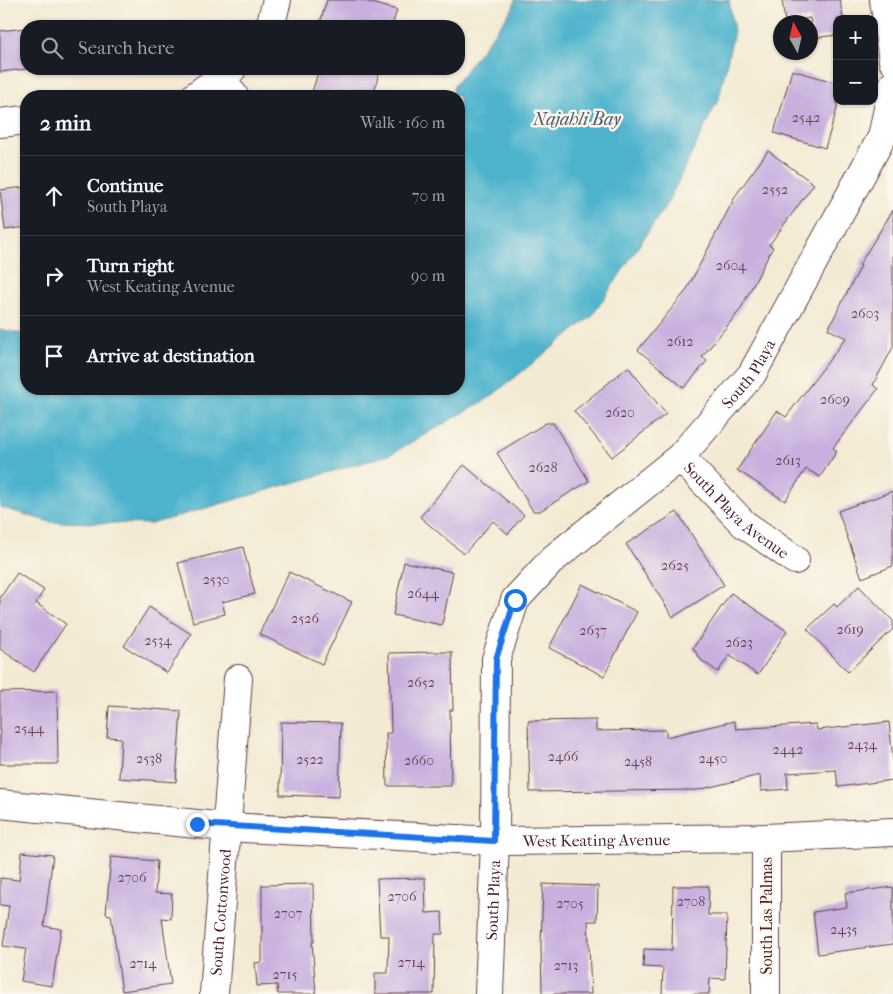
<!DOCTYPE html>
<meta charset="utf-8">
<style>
:root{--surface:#171b24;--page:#242831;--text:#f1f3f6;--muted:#9ea1a6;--line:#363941}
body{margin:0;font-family:"IM FELL French Canon",serif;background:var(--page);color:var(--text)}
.controls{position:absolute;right:15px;top:15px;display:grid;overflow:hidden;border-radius:10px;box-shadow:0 1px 4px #0004}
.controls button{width:45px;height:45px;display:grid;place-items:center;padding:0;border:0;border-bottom:1px solid var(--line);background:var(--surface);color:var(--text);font:25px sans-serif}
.compass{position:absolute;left:773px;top:15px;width:45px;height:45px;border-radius:50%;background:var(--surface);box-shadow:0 1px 4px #0004;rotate:352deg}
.stop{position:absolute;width:15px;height:15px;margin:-11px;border:4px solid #1a73e8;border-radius:50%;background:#fff}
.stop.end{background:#1a73e8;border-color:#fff;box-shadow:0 1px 5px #0008}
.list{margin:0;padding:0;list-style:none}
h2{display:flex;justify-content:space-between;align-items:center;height:65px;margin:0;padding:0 20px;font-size:21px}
h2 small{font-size:16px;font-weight:400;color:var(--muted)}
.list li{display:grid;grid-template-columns:32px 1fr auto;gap:15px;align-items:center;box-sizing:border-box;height:80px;padding:0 20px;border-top:1px solid var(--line)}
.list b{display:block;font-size:19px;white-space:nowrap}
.list p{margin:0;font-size:16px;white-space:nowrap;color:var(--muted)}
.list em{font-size:16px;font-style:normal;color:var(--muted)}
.icon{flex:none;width:28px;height:28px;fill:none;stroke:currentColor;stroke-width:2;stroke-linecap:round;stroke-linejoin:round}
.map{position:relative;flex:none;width:893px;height:994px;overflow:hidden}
.search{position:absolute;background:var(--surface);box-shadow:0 1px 4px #0004;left:20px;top:20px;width:445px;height:55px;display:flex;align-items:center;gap:12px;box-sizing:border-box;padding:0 18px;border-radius:20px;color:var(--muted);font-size:19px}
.panel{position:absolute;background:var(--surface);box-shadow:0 1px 4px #0004;left:20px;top:90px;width:445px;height:305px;border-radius:20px}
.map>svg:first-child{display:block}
.water{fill:#4eb3cd;stroke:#4c697c}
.building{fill:#c8b0de}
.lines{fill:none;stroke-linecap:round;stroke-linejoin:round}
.minor-casing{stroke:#633d44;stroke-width:30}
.minor{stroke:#fff;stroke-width:28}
.route{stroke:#1a73e8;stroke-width:6}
.labels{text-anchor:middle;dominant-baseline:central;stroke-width:5;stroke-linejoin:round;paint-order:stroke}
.number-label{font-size:14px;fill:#6a4358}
.street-label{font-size:16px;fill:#4a1f2b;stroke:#fbf7ec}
.water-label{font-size:18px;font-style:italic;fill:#4c5a6c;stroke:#fbf7ec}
</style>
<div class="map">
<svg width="893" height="994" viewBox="0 0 893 994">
<rect width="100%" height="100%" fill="#fbf7ec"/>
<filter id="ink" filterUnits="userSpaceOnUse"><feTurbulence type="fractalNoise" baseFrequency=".02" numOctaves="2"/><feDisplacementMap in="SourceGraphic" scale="10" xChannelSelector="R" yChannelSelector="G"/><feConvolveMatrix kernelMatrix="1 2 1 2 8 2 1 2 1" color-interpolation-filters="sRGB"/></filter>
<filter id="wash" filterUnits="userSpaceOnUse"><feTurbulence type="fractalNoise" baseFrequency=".0096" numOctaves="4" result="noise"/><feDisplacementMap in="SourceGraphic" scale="20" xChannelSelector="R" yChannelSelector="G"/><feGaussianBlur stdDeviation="1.12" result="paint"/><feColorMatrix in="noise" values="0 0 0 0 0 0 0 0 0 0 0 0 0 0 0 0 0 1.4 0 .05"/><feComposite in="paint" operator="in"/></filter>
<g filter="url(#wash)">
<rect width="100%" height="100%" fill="#f3ead3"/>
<path class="water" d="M515,0H729L734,31L719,98L668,202L592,316L489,398L389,455L151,524L50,522L0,507V329L26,335V389H459V96H452L454,86L513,8Z"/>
<g id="blocks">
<g class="building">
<path d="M327,0H361L397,10L392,26H319Z"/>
<path d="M782,0H840L843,19H837V35L813,38L810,18L785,22Z"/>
<path d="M26,28V69L0,72V31Z"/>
<path d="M319,69H380L373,96H311Z"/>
<path d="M792,70L837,83V109L825,148L774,133Z"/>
<path d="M768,151L814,184L769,245L773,247L740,310L702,357L707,361L684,388L638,350L686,291L736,195Z"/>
<path d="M26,187V227L5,230L0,190Z"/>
<path d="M893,210V347L873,385L878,389L833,448L837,451L820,477L806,469L785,501L737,470L777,411L786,417L846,338L828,329L861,266L859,265Z"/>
<path d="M628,367L666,414L612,457L574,411Z"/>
<path d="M546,423H553L589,481L540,511H533L497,453Z"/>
<path d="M464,465L524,515L508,534L493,521L464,554L420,517Z"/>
<path d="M893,491V566L862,578L838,511Z"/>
<path d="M677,512L724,585L673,617L626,544Z"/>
<path d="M243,547L255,594L222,602L225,614L193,622L178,563Z"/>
<path d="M404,562L453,572L442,625L393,615Z"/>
<path d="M289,572L352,602L322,664L259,634Z"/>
<path d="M17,573L44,590L36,603L66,624L34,672L0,649V598Z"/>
<path d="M582,584L637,612L604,676L549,648Z"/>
<path d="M859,586L893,621V629L848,672L807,629L834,604L837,607Z"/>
<path d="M731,593L787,631L758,675L729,655L718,672L701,660L693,648Z"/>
<path d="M149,607L191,634L167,673L124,646Z"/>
<path d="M435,652H452L453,710H450L451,786H387L386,733H391L389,653Z"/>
<path d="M57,691L58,764H0V692Z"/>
<path d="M109,706L181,711L176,782L119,778L121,738L107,737Z"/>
<path d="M596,720V731L666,730V737L734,721L736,729L816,724L817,730L889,722L893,760V780L838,787L836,770L787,773L788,789L761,791L760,775L698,790L530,792L528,721Z"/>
<path d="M281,722L341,723L339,797L280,795Z"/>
<path d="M22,852L53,855L44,926L61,929L52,986L21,981L26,949L3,946L9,906L0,905V878L19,880Z"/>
<path d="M111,857L157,861L155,893L172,894L171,919L162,918L171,984L122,991L111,915L106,914Z"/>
<path d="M425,878L426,913L442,912L443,934H435L434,994H375V973H388L389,936H380L377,879Z"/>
<path d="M313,884L314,942H312L316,994H278L277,985L257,986L255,963L262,962V885Z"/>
<path d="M543,884L598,886L597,921H588L591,994H542L541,946Z"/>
<path d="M673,886H709L708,915H727L725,979L710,978L709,994H662L663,968L643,967L644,949L672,950Z"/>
<path d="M893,887V944L818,954L813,912L847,907L845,893Z"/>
</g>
</g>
</g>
<g filter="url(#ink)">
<use href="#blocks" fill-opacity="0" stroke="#633d44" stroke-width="1"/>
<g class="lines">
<defs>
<g id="minor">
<path d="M884,0L893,61"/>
<path d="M268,26L271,23L277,0"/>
<path d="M221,77L234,96"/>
<path d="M195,96L232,69"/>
<path d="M0,123L26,120"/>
<path id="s1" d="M680,457L744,524L795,560"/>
<path id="s2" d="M0,804L226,827L495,841L766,838L893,832"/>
<path d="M766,838V994"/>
<path id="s3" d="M214,994L238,679"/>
<path id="s4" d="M489,994L495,841L496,659L515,600L553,559L680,457L752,374L882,137L893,85"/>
</g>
</defs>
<use href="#minor" class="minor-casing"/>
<use href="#minor" class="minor"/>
</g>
</g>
<g class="lines" filter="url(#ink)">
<path class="route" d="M197,824L494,841L496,659L515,600"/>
</g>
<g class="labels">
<g class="number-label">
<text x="806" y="117">2542</text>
<text x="775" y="189">2552</text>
<text x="731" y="265">2604</text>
<text x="865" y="313">2603</text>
<text x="680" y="341">2612</text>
<text x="835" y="399">2609</text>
<text x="620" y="412">2620</text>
<text x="788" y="460">2613</text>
<text x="543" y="467">2628</text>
<text x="675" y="565">2625</text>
<text x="216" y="579">2530</text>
<text x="423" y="593">2644</text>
<text x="305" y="618">2526</text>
<text x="850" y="629">2619</text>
<text x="593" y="630">2637</text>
<text x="158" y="640">2534</text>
<text x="739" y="642">2623</text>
<text x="421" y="682">2652</text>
<text x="29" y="728">2544</text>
<text x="862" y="744">2434</text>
<text x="788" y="749">2442</text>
<text x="563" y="756">2466</text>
<text x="149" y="758">2538</text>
<text x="713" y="758">2450</text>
<text x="310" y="759">2522</text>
<text x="419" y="760">2660</text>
<text x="638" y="761">2458</text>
<text x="132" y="877">2706</text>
<text x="402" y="896">2706</text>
<text x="691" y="901">2708</text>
<text x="570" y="903">2705</text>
<text x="288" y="913">2707</text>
<text x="844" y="929">2435</text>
<text x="411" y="962">2714</text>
<text x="143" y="963">2714</text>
<text x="566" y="965">2713</text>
<text x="285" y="974">2715</text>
</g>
<g class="street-label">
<text stroke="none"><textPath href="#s4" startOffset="724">South Playa</textPath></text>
<text stroke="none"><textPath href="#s1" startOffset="78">South Playa Avenue</textPath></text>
<text stroke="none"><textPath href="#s2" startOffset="598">West Keating Avenue</textPath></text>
<text stroke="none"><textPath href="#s4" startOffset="94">South Playa</textPath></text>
<text stroke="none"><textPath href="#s3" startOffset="82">South Cottonwood</textPath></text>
<text transform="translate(766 916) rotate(-90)">South Las Palmas</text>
</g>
<g class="water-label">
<text x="577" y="119">Najahli Bay</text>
</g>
</g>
</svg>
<div class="controls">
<button>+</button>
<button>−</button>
</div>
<svg class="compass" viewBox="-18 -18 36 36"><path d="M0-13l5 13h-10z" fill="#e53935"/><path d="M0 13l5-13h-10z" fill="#9ea1a6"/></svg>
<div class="stop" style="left:515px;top:600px"></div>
<div class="stop end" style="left:197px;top:824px"></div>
<div class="search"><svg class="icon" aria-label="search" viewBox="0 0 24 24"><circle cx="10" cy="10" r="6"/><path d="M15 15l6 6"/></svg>Search here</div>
<section class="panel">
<h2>2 min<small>Walk · 160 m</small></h2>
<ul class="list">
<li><svg class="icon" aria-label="ahead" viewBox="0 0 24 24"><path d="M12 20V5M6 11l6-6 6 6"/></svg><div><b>Continue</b><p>South Playa</p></div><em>70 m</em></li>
<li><svg class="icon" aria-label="right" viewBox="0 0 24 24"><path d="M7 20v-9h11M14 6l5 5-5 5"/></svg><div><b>Turn right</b><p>West Keating Avenue</p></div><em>90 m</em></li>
<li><svg class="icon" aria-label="arrive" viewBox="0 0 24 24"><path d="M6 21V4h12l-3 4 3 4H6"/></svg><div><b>Arrive at destination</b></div></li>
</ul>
</section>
</div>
